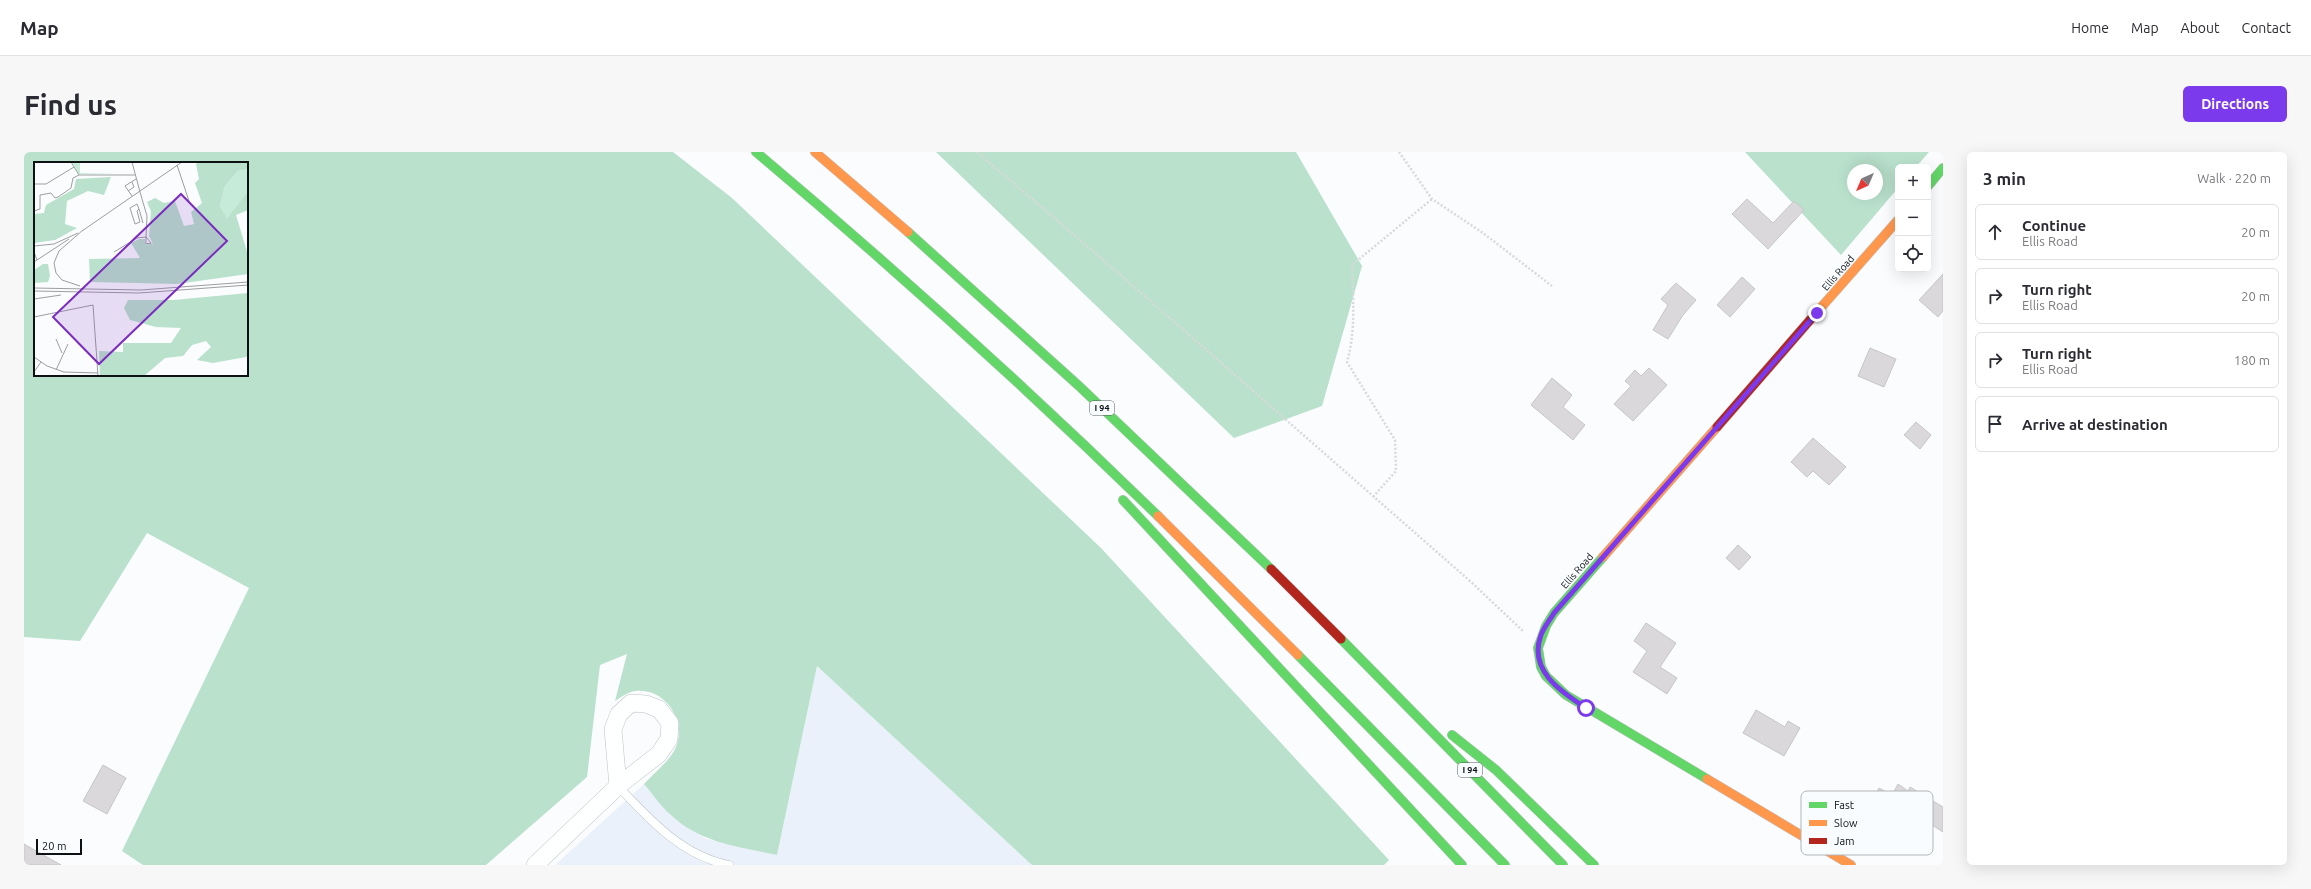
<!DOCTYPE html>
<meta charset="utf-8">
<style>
:root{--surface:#fff;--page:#f7f7f7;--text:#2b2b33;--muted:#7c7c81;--line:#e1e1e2;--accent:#7c3aed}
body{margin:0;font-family:Ubuntu,sans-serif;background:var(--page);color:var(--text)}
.controls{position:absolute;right:12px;top:12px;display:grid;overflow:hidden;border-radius:6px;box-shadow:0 4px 16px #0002}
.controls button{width:36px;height:36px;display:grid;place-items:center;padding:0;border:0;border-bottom:1px solid var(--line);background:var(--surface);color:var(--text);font:20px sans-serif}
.compass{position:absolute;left:1823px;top:12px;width:36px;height:36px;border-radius:50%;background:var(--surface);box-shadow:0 4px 16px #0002;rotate:224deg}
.scale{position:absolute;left:12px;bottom:10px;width:46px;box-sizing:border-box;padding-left:4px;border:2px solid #0e1113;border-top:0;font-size:11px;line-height:14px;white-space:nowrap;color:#0e1113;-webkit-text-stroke:3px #f9fcff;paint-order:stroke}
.stop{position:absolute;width:12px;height:12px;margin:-9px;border:3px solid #7c3aed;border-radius:50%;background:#fff}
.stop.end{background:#7c3aed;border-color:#fff;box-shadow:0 1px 4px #0008}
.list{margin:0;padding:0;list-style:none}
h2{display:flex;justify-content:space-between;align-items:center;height:52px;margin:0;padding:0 16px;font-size:17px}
h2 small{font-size:13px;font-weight:400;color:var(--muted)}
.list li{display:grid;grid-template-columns:26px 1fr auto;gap:12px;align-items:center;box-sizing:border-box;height:56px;margin:0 8px 8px;padding:0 8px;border:1px solid var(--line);border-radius:6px}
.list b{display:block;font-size:15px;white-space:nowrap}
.list p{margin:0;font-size:13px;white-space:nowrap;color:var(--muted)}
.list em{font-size:13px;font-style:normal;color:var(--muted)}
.icon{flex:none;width:22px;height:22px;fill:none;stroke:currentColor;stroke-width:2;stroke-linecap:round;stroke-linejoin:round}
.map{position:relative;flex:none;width:1919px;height:713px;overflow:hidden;border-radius:6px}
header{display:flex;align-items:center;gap:24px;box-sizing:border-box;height:56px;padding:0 20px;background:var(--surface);border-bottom:1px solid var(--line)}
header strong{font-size:19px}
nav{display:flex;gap:22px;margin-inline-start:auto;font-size:14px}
.intro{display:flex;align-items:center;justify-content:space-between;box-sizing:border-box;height:96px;padding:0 24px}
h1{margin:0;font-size:28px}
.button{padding:10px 18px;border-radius:6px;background:var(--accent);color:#fff;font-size:14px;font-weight:700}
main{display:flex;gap:24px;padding:0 24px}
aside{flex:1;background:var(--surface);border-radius:6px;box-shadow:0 4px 16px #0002}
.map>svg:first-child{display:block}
.built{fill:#eaf1fa}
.forest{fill:#b9e1cc;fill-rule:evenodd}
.building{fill:#dad8da;stroke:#c6c6c7}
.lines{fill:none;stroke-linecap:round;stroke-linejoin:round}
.lane-casing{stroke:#bfc2c4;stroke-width:9}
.street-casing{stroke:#bfc2c4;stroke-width:18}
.fast-casing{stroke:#bfc2c4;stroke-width:10}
.slow-casing{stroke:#bfc2c4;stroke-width:10}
.jam-casing{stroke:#bfc2c4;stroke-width:10}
.path{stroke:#d9d9d9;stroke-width:2.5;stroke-dasharray:2 2;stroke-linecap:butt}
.lane{stroke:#feffff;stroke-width:8}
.street{stroke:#feffff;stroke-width:17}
.fast{stroke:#63d668;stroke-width:9}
.slow{stroke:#ff974d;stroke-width:9}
.jam{stroke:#b3261e;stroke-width:9}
.route{stroke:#7c3aed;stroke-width:5}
.labels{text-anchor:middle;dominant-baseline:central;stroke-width:3;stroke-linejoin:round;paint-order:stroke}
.shield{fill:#f9fcff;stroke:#54585a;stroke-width:1}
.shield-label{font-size:9px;font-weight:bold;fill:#0e1113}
.street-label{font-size:10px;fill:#0e1113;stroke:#f9fcff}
.inset-road{fill:none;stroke:#9c9ea0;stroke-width:1}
.view{fill:#7b2cbf;fill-opacity:0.15;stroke:#7b2cbf;stroke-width:2}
.inset-edge{fill:none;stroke:#0e1113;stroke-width:2}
.key{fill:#f9fcff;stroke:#b2b6b8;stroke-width:1}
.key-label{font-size:11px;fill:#0e1113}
</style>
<header>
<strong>Map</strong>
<nav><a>Home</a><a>Map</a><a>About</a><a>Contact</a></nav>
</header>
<div class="intro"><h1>Find us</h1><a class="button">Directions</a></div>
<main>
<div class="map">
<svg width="1919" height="713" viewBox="0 0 1919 713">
<rect width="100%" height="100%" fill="#fafcfe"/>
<path class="built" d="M793,514L1008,713H531L620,632L646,663L660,674L683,687L753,703Z"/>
<g class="forest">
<path d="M0,0H649L708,46L1077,396L1365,708L1360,713H1008L793,514L753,703C716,695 677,691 648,664C637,655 629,642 620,632C631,620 646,609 652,595C663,569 641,535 611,539C604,540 597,545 591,549L603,502L576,513L563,625L462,713H119L98,699L225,436L123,381L56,489L0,485ZM11,11H223V223H11Z"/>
<path d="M912,0H1272L1338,114L1298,254L1210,286Z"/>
<path d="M1721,0H1905L1892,15H1874V36L1817,103ZM1829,18H1853V42H1829Z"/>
</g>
<g class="building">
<path d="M1723,47L1749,71L1770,49L1780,58L1744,97L1708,62Z"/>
<path d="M1919,122V159L1914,165L1895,148Z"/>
<path d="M1718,125L1731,137L1706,165L1693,153Z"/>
<path d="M1652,131L1672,148L1659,163L1644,187L1629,178L1644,153L1637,147Z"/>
<path d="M1846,196L1872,207L1860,235L1834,224Z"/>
<path d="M1625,216L1643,233L1609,269L1590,252L1607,234L1601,229L1611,218L1617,224Z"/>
<path d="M1528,226L1548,243L1539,255L1561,273L1549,288L1507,253Z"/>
<path d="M1892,270L1907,283L1896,297L1880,283Z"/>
<path d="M1789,286L1822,315L1805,333L1789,319L1783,325L1767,310Z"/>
<path d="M1714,393L1727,405L1715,418L1702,406Z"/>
<path d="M1622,471L1652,491L1636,515L1653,526L1643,542L1609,520L1623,499L1610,489Z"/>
<path d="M1732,558L1761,575L1764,569L1776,576L1760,604L1719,581Z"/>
<path d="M79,613L102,626L83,662L59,649Z"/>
<path d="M1874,632L1884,639L1886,635L1919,655V680L1881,656L1868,676L1841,659L1855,636L1868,643Z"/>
<path d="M0,692L37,713H0Z"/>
</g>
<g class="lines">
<defs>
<path id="lane" d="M594,634C625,667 658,704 705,713"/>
<path id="street" d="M511,713L594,634L635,602L645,587L646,571L635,557L622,552L607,551L595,562L589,577L594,634"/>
<g id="fast">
<path d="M732,0C871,117 1005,238 1134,364"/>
<path d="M1904,34L1919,16"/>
<path d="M884,80L1055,234L1247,417"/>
<path d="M1099,348L1438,713"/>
<path d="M1579,405L1530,461L1522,474L1514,496L1517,515L1522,524L1542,543L1683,627"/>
<path d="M1317,487L1539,713"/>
<path d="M1274,503L1481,713"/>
<path d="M1428,583L1472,618L1570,713"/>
</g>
<g id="slow">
<path d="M791,0L884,80"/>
<path d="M1786,168L1874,68"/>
<path d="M1134,364L1274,503"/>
<path d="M1579,405L1693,275"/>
<path d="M1683,627L1827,713"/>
</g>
<g id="jam">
<path d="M1693,275L1786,168"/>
<path d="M1247,417L1317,487"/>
</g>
</defs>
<use href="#lane" class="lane-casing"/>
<use href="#street" class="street-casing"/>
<use href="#fast" class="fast-casing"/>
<use href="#slow" class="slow-casing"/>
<use href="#jam" class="jam-casing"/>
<g class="path">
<path d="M953,0L1099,125L1446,429L1500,480"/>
<path d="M1375,0L1408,47L1459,81L1528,134"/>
<path d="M1349,345L1372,319L1371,288L1323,210C1332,178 1329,146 1328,113L1408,47"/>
</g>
<use href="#lane" class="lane"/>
<use href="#street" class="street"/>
<use href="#fast" class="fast"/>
<use href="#slow" class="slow"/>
<use href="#jam" class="jam"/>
</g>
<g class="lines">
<path class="route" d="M1562,556C1536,539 1504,518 1517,483C1520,475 1526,468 1530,461L1793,161"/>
</g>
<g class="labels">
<g class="shield">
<rect x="1066" y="249" width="24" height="14" rx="3"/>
<rect x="1434" y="611" width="24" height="14" rx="3"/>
</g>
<g class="shield-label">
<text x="1078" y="256">I 94</text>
<text x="1446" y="618">I 94</text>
</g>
<g class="street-label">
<text transform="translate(1814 121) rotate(-49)">Ellis Road</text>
<text transform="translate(1553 419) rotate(-49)">Ellis Road</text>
</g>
</g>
<g transform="translate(10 10)">
<rect width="214" height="214" fill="#fafcfe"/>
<path d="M38,0H46V11H82L45,12ZM214,7V29L193,56L186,44L191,24L204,9Z" fill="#c6ebd8"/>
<path d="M165,0H214V7L204,9L191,24L186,44L193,56L214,29V48L202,53L214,93V112L143,122L56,120L55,97L106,96L97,81L105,77H111L112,83L118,81L120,84L115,74L117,49L113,40L121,36L130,41L141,39L150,64L160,62L157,50L168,41L161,21L165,17L162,2ZM77,15L70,33L54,29L33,39L31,62L43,66L21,78L0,81V52L10,51L12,43L40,27L42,17ZM9,102H14L16,114L14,120L0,121V108ZM214,131V193L212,195L179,201L163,198L177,185L172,179L158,183L149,194L131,196L110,214H66L65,189L89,190V181H137L147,166L122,165L96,158L90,146L94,138H140Z" fill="#b9e1cc"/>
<path class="inset-road" d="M37,0L45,13H101M98,0L106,30M143,3L155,39M0,22H12L40,5M94,29L100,25L98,20M98,34L91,24L102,17M105,47L103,49L106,60L101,62L96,46L103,42L105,47L109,61M0,49L6,47V33L17,31L21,36L24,35L37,26L39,16L45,13M48,69L148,0M0,84L20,82L44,71M0,90L3,98L0,100M80,90L103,76L112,75L117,81L112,82V75L113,54L106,30M3,98L35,77M46,124L28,118L22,111L20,101L25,89L49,68M0,126L107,128L214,120M0,129L105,131L214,123M0,137L27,133M0,155L59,143L64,214M22,177L28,191M0,195L13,204L30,210L64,211M22,208L34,182M0,210L7,200"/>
<path class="view" d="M147,32L193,79L65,202L19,155Z"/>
<rect width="214" height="214" class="inset-edge"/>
</g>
<rect x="1777" y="639" width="132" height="64" rx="6" class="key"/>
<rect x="1785" y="650" width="18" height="6" fill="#63d668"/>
<rect x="1785" y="668" width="18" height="6" fill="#ff974d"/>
<rect x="1785" y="686" width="18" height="6" fill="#b3261e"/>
<g class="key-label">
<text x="1810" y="657">Fast</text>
<text x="1810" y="675">Slow</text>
<text x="1810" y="693">Jam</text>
</g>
</svg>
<div class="controls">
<button>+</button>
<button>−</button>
<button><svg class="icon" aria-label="locate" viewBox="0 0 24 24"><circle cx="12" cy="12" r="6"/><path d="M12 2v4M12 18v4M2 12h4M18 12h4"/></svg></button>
</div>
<svg class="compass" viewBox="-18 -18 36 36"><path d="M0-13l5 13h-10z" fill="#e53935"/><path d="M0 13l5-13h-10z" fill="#7c7c81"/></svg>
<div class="scale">20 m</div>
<div class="stop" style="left:1562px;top:556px"></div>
<div class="stop end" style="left:1793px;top:161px"></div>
</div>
<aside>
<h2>3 min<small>Walk · 220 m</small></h2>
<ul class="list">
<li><svg class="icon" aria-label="ahead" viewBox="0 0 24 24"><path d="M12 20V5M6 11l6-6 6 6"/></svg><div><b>Continue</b><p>Ellis Road</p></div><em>20 m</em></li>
<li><svg class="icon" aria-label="right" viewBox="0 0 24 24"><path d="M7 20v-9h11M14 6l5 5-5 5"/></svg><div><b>Turn right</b><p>Ellis Road</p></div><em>20 m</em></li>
<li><svg class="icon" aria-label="right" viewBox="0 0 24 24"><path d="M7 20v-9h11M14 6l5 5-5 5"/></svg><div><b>Turn right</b><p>Ellis Road</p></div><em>180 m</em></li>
<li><svg class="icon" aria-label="arrive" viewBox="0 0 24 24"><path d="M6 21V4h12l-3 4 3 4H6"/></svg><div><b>Arrive at destination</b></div></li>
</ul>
</aside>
</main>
